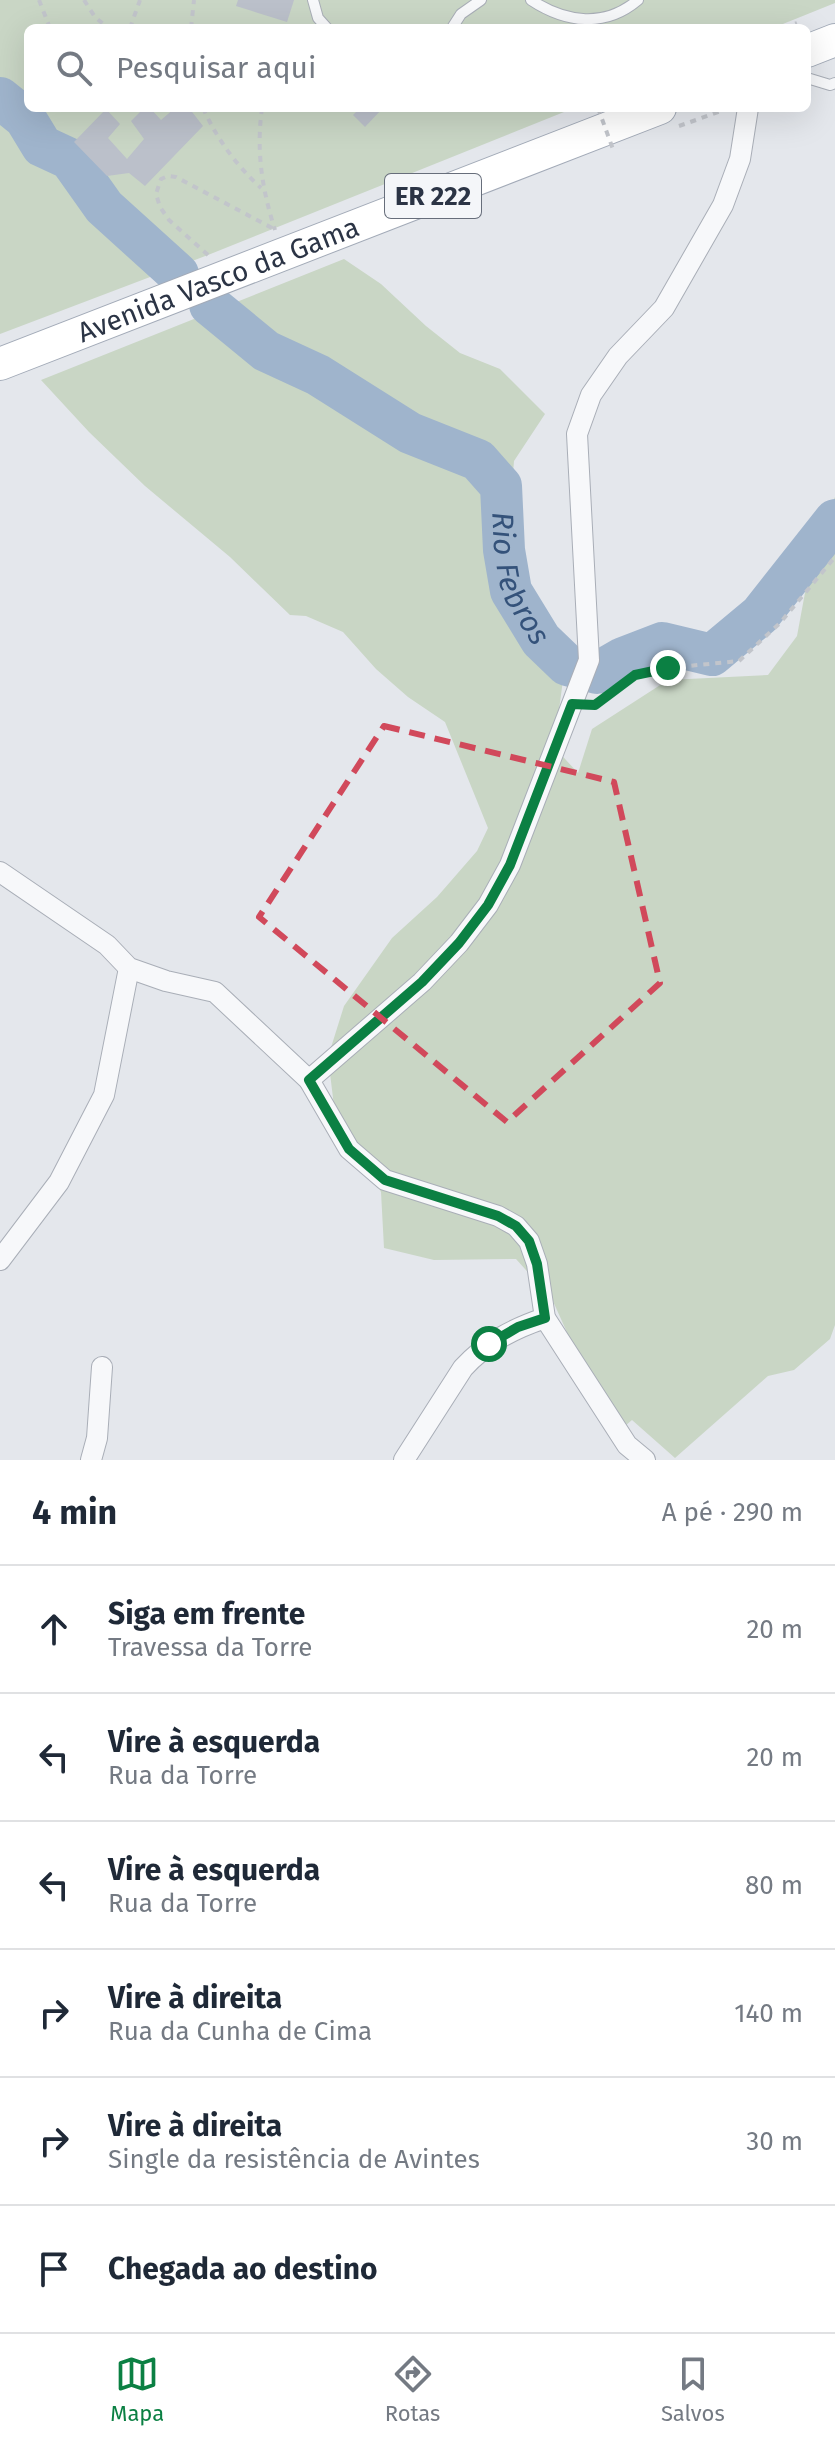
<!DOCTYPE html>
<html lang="pt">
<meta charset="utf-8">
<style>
:root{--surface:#fff;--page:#f2f2f3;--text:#1f2937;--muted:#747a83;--line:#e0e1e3;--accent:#0b8043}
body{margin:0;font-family:"Fira Sans",sans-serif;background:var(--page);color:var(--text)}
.stop{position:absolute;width:24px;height:24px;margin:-18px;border:6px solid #0b8043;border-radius:50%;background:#fff}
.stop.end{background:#0b8043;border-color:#fff;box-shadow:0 2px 8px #0008}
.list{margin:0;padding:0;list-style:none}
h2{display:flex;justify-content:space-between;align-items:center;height:104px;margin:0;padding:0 32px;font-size:34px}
h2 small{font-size:26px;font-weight:400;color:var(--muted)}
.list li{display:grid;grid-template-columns:52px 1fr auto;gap:24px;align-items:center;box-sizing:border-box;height:128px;padding:0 32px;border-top:2px solid var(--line)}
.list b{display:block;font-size:30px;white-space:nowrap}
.list p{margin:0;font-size:26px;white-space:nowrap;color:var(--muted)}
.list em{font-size:26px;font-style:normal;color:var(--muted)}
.icon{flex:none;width:44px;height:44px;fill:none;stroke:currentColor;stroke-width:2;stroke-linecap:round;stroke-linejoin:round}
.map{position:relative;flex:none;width:835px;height:1460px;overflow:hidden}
.search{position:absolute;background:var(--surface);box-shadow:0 8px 32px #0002;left:24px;right:24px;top:24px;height:88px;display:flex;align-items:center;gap:20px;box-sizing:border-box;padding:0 28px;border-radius:12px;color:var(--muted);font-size:30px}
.sheet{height:872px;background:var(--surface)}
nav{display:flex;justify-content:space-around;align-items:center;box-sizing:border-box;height:112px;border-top:2px solid var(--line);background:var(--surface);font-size:22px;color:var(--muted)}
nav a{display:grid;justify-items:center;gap:4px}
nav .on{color:var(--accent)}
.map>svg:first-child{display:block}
.green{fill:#c9d6c5}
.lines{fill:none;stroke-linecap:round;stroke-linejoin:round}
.river{stroke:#9fb4cc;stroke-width:42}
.building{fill:#bbc0ca}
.lane-casing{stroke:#a9aeb7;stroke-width:12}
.street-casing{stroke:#a9aeb7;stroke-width:22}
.primary-casing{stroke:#a3abb8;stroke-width:34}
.path{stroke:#c2c5cb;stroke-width:4;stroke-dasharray:6 6;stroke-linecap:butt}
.lane{stroke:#f7f8fa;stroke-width:10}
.street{stroke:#f7f8fa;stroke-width:20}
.primary{stroke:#fff;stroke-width:32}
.path-bridge{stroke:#c2c5cb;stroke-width:4;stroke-dasharray:6 6;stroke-linecap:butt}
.route{stroke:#0b8043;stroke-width:10}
.marked{fill:none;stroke:#d1495b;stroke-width:6;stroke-dasharray:16 10;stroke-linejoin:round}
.labels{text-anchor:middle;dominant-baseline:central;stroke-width:6;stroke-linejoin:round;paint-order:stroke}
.shield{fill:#f4f6f9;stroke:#676e7b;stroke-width:2}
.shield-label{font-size:26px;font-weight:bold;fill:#2b3445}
.street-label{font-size:28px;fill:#2b3445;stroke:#f4f6f9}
.water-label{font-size:30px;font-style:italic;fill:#34527a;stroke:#f4f6f9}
</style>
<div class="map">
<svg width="835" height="1460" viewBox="0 0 835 1460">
<rect width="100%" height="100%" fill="#e4e7ec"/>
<g class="green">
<path d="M0,0H835V3L773,28H28V108H574L208,255L0,334Z"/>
<path d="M344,259L381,284L426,326L460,353L500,369L545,414L514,461L510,510V562L528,621L565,665L554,747L578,773L592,729L668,680L768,675L797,636L807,582L822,525L835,497V1325L830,1339L794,1370L768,1376L675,1458L632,1420L625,1426L579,1359L552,1299L516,1259L434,1260L384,1248L381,1192L334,1106L328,1057L344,1006L392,938L437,897L477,851L488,828L445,722L408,697L376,669L343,632L306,616L290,615L230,557L145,486L89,432L41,380Z"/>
</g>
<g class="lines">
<g class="river">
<path d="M0,98L25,118L42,146L70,159L104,207L178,274"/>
<path id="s1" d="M210,305L266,351L318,375L410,433L478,460L501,486L504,550L511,591L541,640L567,665L597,673L623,658L662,643L712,655L760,615L835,520"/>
</g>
</g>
<g class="building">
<path d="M238,0H294L287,22L236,6Z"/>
<path d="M144,108H150L161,120L175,108H189L203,126L145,186L129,173L107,176L74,142L106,109L120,124L108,138L127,159L144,139L131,121Z"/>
<path d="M360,108H383L365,127L353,115Z"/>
</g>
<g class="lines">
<defs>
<g id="lane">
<path d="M313,0L318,18L327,28"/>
<path d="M531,0C566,23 605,28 638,0"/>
<path d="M452,28L461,14L481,0"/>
<path d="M807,78L830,85L835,83"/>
</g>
<g id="street">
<path d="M0,872L107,945L129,968L166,981L215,992L309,1080L349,1149L385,1180L498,1216L516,1226L529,1241L537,1264L545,1318L627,1445L645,1460"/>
<path d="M309,1080L422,982L459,943L488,905L510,865L589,660L577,434L591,395L618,356L664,308L723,205L740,159L748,108"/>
<path d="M0,1260L59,1182L104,1095L129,968"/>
<path d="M91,1460L97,1438L102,1367"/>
<path d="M404,1460L463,1368C486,1343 512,1329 545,1318"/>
</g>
<g id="primary">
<path d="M807,51L835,40"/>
<path id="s2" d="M0,364L660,108"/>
</g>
</defs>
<use href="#lane" class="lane-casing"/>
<use href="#street" class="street-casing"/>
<use href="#primary" class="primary-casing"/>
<g class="path">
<path d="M39,0L50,28"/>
<path d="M84,0L95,17L108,28"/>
<path d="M130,28L140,0"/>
<path d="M191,28L194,0"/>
<path d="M784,28L797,23"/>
<path d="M140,108V112"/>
<path d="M203,108C217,139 236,165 261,188"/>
<path d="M262,108C256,151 262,189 275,230"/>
<path d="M679,126L727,109"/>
<path d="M208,255L169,220L160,207L156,194L161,179L168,176L176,177L274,229"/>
<path d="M594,705L635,675L668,668L739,661L780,623L835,557"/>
</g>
<use href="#lane" class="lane"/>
<use href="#street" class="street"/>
<use href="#primary" class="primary"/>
<path class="path-bridge" d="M598,108L614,152"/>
</g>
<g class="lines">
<path class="route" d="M489,1344L518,1327L545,1318L537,1264L529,1241L516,1226L498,1216L385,1180L349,1149L309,1080L422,982L459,943L488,905L510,865L572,704L595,705L635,675L668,668"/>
</g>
<path class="marked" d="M384,726L614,782L660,983L507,1122L259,917Z"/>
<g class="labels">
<rect class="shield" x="385" y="174" width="96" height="44" rx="6"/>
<g class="shield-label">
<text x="433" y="196">ER 222</text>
</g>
<g class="street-label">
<text stroke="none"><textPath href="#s2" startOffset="234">Avenida Vasco da Gama</textPath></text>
</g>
<g class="water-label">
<text stroke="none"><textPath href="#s1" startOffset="442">Rio Febros</textPath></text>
</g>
</g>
</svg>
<div class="stop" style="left:489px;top:1344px"></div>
<div class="stop end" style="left:668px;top:668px"></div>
<div class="search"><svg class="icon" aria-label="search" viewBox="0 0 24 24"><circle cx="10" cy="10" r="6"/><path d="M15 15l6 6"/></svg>Pesquisar aqui</div>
</div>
<section class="sheet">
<h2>4 min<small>A pé · 290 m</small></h2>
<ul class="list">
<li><svg class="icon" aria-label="ahead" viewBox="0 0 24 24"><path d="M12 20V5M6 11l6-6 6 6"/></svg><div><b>Siga em frente</b><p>Travessa da Torre</p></div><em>20 m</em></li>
<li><svg class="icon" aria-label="left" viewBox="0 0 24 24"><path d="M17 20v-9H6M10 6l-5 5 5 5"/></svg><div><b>Vire à esquerda</b><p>Rua da Torre</p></div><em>20 m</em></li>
<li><svg class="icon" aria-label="left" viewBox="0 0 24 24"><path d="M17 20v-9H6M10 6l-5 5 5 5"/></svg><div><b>Vire à esquerda</b><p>Rua da Torre</p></div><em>80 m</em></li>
<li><svg class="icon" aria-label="right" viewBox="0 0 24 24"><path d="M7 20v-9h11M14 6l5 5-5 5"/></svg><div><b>Vire à direita</b><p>Rua da Cunha de Cima</p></div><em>140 m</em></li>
<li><svg class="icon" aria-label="right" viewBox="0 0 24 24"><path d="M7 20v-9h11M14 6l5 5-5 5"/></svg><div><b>Vire à direita</b><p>Single da resistência de Avintes</p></div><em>30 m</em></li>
<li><svg class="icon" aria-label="arrive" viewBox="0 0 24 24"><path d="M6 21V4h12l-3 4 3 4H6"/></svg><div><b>Chegada ao destino</b></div></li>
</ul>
</section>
<nav>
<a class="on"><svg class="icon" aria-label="map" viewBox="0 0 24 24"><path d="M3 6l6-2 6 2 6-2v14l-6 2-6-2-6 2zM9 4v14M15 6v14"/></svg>Mapa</a>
<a><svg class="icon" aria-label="directions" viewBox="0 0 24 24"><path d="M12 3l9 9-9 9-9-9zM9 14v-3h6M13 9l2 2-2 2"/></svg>Rotas</a>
<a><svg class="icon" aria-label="saved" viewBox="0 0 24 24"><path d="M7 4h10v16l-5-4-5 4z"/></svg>Salvos</a>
</nav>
